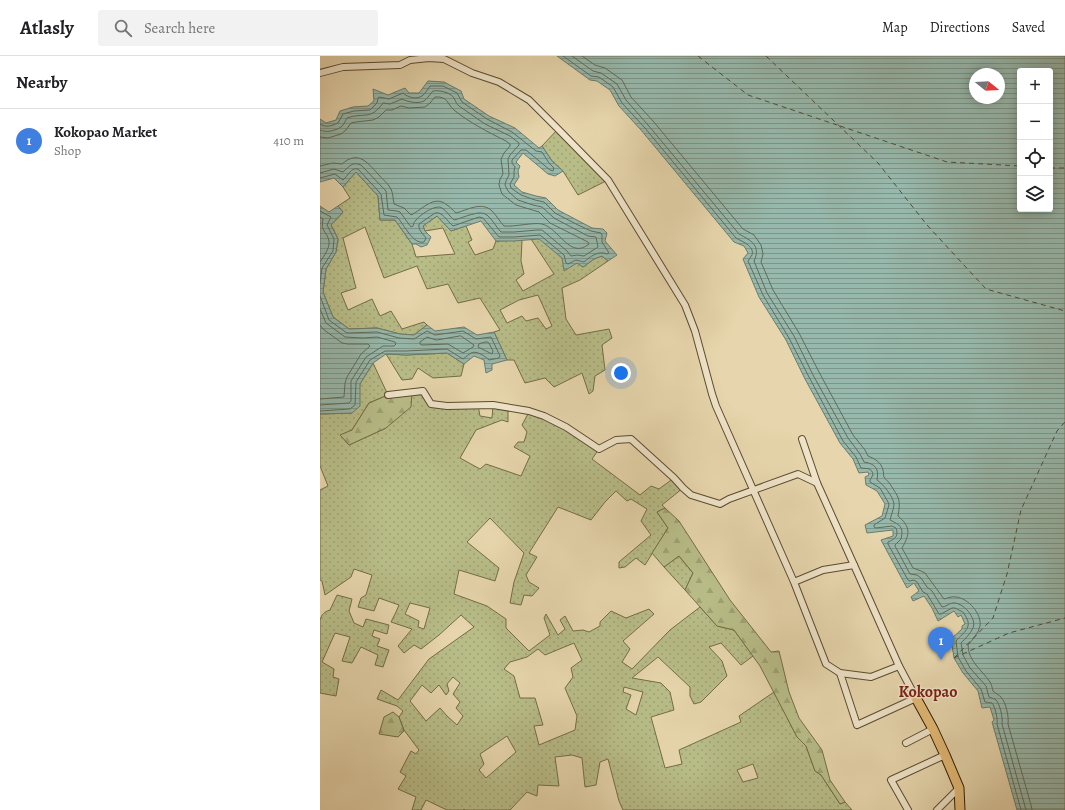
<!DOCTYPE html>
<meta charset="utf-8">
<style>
:root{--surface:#fff;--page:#f2f2f2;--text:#202124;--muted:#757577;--line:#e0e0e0;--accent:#d93025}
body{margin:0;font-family:Alegreya,serif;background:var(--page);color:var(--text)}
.controls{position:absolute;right:12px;top:12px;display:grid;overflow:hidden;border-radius:4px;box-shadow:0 2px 10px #0003}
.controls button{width:36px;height:36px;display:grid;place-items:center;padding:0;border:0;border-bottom:1px solid var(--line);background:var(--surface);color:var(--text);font:20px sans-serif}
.compass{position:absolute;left:649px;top:12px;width:36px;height:36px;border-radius:50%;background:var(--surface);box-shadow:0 2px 10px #0003;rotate:108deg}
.you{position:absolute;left:301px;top:317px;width:14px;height:14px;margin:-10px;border:3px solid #fff;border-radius:50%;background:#1a73e8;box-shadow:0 0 0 6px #1a73e833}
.badge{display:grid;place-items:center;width:26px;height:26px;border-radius:50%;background:var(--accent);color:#fff;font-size:13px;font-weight:700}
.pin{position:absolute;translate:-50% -33px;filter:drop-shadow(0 1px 2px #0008)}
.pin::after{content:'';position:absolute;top:21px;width:14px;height:12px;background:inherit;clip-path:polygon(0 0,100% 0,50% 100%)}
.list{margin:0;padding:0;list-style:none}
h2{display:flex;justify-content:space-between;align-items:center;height:52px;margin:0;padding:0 16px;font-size:17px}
h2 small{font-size:13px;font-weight:400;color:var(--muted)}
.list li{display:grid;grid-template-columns:26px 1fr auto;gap:12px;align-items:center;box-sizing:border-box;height:64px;padding:0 16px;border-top:1px solid var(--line)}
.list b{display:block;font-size:15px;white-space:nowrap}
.list p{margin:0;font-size:13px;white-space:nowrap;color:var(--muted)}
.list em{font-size:13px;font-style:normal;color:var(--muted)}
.icon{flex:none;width:22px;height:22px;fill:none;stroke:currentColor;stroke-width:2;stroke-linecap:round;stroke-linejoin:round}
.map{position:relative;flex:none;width:745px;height:754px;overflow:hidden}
header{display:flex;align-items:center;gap:24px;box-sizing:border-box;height:56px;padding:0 20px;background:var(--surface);border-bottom:1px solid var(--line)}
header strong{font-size:19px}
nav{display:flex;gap:22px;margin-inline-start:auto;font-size:14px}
.search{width:280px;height:36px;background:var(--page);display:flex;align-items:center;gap:10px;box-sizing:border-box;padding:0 14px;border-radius:4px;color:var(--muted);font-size:15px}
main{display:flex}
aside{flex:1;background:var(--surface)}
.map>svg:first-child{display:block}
.grass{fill:url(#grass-dots);stroke:#736d46;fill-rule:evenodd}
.forest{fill:url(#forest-firs);stroke:#736d46}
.water{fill:url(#water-rules);stroke:#6d7b69;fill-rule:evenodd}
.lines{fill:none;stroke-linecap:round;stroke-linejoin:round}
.shore{stroke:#626b58;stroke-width:1}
.ferry{stroke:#4e4c36;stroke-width:1;stroke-dasharray:5 4;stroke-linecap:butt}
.street-casing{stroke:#5c4b2e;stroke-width:8}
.primary-casing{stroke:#2e1d03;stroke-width:11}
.street{stroke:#efe4ca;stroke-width:6}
.primary{stroke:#e4bb76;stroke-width:9}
.labels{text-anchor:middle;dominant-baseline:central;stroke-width:3;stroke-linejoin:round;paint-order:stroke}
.quarter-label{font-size:16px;font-weight:bold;fill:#7a1f14;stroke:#efe4ca}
</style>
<header>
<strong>Atlasly</strong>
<div class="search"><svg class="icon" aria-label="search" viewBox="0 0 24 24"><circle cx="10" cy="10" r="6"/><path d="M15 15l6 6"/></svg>Search here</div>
<nav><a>Map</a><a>Directions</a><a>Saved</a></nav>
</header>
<main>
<aside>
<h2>Nearby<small></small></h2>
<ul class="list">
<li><span class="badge" style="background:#3f7fe0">1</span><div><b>Kokopao Market</b><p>Shop</p></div><em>410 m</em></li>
</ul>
</aside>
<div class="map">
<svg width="745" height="754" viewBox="0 0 745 754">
<defs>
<pattern id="grass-dots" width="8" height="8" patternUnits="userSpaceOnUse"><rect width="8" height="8" fill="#b8bd88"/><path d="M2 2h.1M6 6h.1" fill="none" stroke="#9ea274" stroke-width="1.8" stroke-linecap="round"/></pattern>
<pattern id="forest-firs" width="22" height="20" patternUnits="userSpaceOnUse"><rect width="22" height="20" fill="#b8bd88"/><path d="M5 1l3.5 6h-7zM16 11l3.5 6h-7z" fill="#9ea274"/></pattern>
<pattern id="water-rules" width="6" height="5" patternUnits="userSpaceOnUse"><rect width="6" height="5" fill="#97b9ad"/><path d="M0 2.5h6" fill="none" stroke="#7c968b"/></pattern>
</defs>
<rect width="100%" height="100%" fill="#e7d6ad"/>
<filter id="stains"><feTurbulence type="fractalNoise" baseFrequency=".005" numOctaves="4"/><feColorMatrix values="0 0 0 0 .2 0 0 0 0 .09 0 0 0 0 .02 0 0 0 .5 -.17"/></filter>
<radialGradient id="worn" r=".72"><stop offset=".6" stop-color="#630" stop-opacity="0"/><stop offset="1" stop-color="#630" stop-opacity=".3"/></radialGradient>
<g class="grass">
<path d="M238,73L288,124L258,139L243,115L232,105L222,90Z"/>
<path d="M36,116L58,140L60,164H75L92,188L96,201L135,198L123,172L105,175L103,170L117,160L131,175L146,170L152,184L148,186L155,199L173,193L176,185L202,184L201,205L204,218L196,224L203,235L234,218L211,183L219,182L242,202L257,207L263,211L274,203L282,200L288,205L260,224L242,232L246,263L256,279L289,273L292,282L282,289L285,314L275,320L273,335L269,338L262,317L234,331L225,322L205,327L194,304H187L174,276L180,274L160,242L138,247L128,228L107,233L97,210L64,222L45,171L23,182L36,232L21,237L28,254L52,243L60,260L71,255L82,273L104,266L107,269L94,279L80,278L57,272L29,273L13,261L3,236L6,213L16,196L18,183L11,169L23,156L18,150L30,142L23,131ZM218,239L232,270L226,273L218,262L206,265L202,260L187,267L180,254L199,244Z"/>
<path d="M127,297L144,308L141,320L113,322L98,312L92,323L82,324L66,298L86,299Z"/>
<path d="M53,307L68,339L49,347L32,374L21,379L29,389L66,372L92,336L103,335L112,348L158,349L160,360L172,362L173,349L188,351V366L182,364L156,374L140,402L160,413L166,408L201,420L210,400L194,391L198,386H204L207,376L202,369L209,356L224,360L279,393L272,403L320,439L331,430L339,433L354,422L363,432L342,449L345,452L337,456L348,472L325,509L316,502L305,511L299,512V506L331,479L321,465L327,453L311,443L307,445L296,435L285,446L271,464L238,451L209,497L217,501L206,519L209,526L219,532L212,540L204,539L201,549L190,547L194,526L204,497L170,462L147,486L179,512L175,525L139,514L134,538L167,550L186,563V572L209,595L230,579L224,562L226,558L238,579L245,573L240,564L245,560L253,575L263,574L269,576L280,570V566L291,555L306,562L329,553L334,558L303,585L310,593L302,606L312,613L350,574L380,551L397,570L414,574L433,600L421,609L401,587L389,591L402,605L407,620L381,646L374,648L370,640V631L338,601L312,622L341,627L350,636L354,654L331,661L345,712L362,708L359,694L421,666L419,660L454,636L477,681L486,690L495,715L501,719L520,748L525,746L532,754H303L299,745L288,703L280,706L276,729L265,731L262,702L252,699L235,701L239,730L218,729L217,740L207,736L190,754H145L144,753L143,754H127L106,744L101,754H92L96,741L78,733L86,720L80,716L91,695L96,698L99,694L84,674L79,661L83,655L77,650L57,643L61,634L78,644L109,603L154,571L141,559L119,579L101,593L94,589L84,597L78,590L92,573L71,566L76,556L79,549L59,542L54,555L38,551L41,542L46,539L52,519L34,513L31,521L5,539L2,525L0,524V434L8,430L0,410V358L32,357L40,328ZM90,547L110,552L104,573L98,571L99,565L85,558ZM254,587L262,604L251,612L253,621L245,632L257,660L255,674L219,689L214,670L223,669L215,642H200L194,620L184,613L190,606L207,601L218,593L225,599ZM133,621L140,627L133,638L140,646L136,652L143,660L137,669L127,660L120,652L106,665L90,645L102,629L111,637L119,629L126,639L129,635L127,628ZM304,631L323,636L316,659L306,653L311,639L303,636ZM187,680L196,696L166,722L159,714L164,708L160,698ZM433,708L438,722L423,726L417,714Z"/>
<path d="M359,500L373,517L365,534L344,511Z"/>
<path d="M17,539L32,543L29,555L34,567L43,571L46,563L69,569L67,578L54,574L52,580L60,583L57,590L69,594L63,611L55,609L58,599L41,591L32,607L22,605L30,581L15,577L2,606L14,613L13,621L19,623L16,640L0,637V564C2,558 4,556 10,554Z"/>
</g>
<g class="forest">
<path d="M92,336L91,351L66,372L29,389L20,379L32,374L49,347L68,339Z"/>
<path d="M345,452L359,465L410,544L451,596L459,595L469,636L479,662L502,694L510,724L525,746L520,748L501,719L495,715L486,690L477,681L440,610L414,574L397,570L365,534L373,517L359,500L344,511L332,497L348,472L337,456Z"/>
<path d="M73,656L79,661L84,675L78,681L59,678L64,661Z"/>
</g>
<g class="water">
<path d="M237,0H745V754H697L672,666L674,664L670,651L662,652L658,635L643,617L634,602L631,583L642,573V570L645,568L641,559L638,561L634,555L618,565L612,552L604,540L593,545L591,541L599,535L594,527L587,532L561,484L573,480V474L547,477L545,469L562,460L565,448L557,435L546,429L545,421L549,419L548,416L539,417L533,403L520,387L485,323L466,284L439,241L423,203L428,197L424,190L414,186L321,74L299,50L290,34L277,25L270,24ZM700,15H730V153H700ZM655,18H679V42H655Z"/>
<path d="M108,25L124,26L141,35L144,43L169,60L195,72L219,92L222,90L232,105L243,115L235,120L228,118L203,97L196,106L200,110L198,115L199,121L194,129L202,136L216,140L226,142L238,154L272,172L283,173L287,177L285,185L297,199L288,205L282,200L274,203L263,211L257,207L244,215L242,202L219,183L194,185H176L161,165L131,175L117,160L103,170L105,175L111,181L107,189L101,191L96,188H92L75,164H60L58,140L36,116L23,131L14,122L0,126V63L6,67L16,64L20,55L33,51L48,50L54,45L53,33L68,39L85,32L89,37H99Z"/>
<path d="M0,150L9,156L18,150L23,156L11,169L18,183L16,196L6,213L3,236L13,261L29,273L57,272L80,278L94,279L107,269L115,275L144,271L157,279L174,276L187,304L172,308V314L166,317L164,304L154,300L144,308L127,297L86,299L66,298L53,307L40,328V350L32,357L0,358Z"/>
</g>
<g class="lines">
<g class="shore">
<path d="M243,0L271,20L279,21L293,31L302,47L325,72L416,182C421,185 435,190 432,199C431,201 429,203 428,205L443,239L469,282L489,321L523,385L536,401L541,412C547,413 552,411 553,419L550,424V426L560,432L568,446L569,449L565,462L554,469V471L556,472L572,470L576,472C579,480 575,483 568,486V488L588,524L590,525L594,524L597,526L603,536L607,538L619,558H621L632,552H635C638,554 642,555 644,557C644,558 647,562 647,563C652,572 641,579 636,585L638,601L646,615L661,633L665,646C666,646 671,647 672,647C675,650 678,664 677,668L701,754"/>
<path d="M252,0L273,15L281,17L297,28L306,44L328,69L419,178C432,185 441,190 434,205L447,237L474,280L493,319L528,382L540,398L544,406C556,408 559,413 557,424C563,428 573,440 574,448C574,453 571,459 570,464C580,469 584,471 581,483L575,489V490L590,518L597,519L601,522L607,531L612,535L622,551C626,551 629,547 633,547C643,546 657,562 653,572C650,578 646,582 641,587L643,599L650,612L666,630L669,641C670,641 673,643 675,643C680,647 683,662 682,668L706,754"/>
<path d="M262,0L275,9L285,12L302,24L311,41L333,65L423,173L434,179L441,189L443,198L441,206L453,234L479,277L499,316L533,379L545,394L548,400C555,403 561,406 563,414C564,416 563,419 564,421C565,423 568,425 570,428C579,442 581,443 578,460C591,471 590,478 582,492L593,512L601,515L605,517L624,543C628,542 632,540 636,541C648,542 662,558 660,570C658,578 653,583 648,589C648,605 662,614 670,626C672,629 672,632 673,635C675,637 679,639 681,641C686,647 689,660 688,668L711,749L712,754"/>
<path d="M0,68C6,72 11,70 18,67L23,58L34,55L50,54L57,47L58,42L59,41L69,43L83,37C87,41 96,44 102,40C105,38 108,33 110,30H123L137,37L142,46L167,63L192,76L216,95L222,96L229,107L234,112L233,115L230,114L206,94H201L192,104V107L195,111L194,115V121L190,128L191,132L201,139L215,144L224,146L235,157L258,169L271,175L281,177L282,179V186L289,197L287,198C278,194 270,201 264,206L256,204L248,208L246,207L244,199L220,179L194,181H179L163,162L159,161L133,170C127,165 122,155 115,157L99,168C98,174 103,178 106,182L104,186C93,189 84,168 77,161L64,159L61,138L38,113C31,111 28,120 23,124L15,118L0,122"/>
<path d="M0,74C6,77 15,75 21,71C24,69 25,65 27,62C44,56 50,65 63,47L70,48L82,43C88,46 98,48 104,45C108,42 110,38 113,35C119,34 130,36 134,42C136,45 136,48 139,50L165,68L190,80L199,87V89L190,99L188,103L189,119L186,125L185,129L188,135L198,144L213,149L222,151L234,162L268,180L276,181L278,191L264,200L257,199L251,200L247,195L222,174H217L194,176H181C176,171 173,164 167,159C160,153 143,162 134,164C130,161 127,155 122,152C116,148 101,158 96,164C94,166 94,167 93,170L91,171L80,156L77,155L68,154L66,135L41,109C32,105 29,111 23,116L14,113L0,117"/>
<path d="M0,81L8,82L21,78L26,74L31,67L36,66L53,64L59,61L66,54H72L81,50L89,52L105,51L110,47L115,41C128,40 127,48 134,54C150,67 168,76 186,85L190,88V90L184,97L181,103L183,118L180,123L179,129L182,138L196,149L219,156L230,167L268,186L269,188C250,204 239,172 222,168C214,166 195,171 184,170C180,166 177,160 172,155C162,145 147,154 136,157C133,155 131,151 127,149C114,138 102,154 91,159L84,152L74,148C73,143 73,137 71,133C68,127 62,123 58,118C47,106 38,94 22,108L13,107L0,110"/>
<path d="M0,155L11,161L7,169L14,183L13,195L2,212L0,227"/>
<path d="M0,161L3,163C0,176 7,175 9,185C10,192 4,200 0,206"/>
<path d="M0,240L9,264L27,277L57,276L79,282L94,283L107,275L115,279L143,275L156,283L171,281L180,300L179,302L169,304C166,301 157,294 151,297C149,298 146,301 143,303L127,293L86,295H65L50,304L36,326L35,349L30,353L0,355"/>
<path d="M0,253L6,267L25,281L43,282L57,281L75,286L76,288L74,290H63L46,301L31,325V345L29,347L0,349"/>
<path d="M0,269L3,273L22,287L28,288H48L50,290L41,298L27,321L25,327L24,341L0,343"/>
<path d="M141,280L154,289L153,291L143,297L128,288L102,289L100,288V286L107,281L116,284Z"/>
<path d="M167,286L169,287L173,295L172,298L158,291L159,288Z"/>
</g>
<g class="ferry">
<path d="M378,0L428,39L517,69"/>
<path d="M446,0L558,107L607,169L666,233L745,255"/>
<path d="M520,70L627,106L700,110"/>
<path d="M730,112H745"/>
<path d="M634,602L673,562L687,518L701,454L737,375L745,366"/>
<path d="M634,602L689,577L745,562"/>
</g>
<defs>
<g id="street">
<path d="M0,17L23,11L80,9L90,4L109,2L124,3L152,17L179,26L209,44L238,73L288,124L365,249L375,275L392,338L396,350L474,526L503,514L534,509L579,610L596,642L537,669L520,617L506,608L474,526"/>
<path d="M68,339L103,335L111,348L127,350L173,349L209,355L224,360L246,371L279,393L296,384L311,383L354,422L363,432L371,439L400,448L409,443L478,418L497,427"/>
<path d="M482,383L497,427L534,509"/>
<path d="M520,617L551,621L579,610"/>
<path d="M586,687L613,673"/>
<path d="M588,754L571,724L625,699"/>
<path d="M617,754L639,732"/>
</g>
<path id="primary" d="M596,642L613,673L625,699L639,732L640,754"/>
</defs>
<use href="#street" class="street-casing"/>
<use href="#primary" class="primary-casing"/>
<use href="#street" class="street"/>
<use href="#primary" class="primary"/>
</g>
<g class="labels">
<g class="quarter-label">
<text x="608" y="636">Kokopao</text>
</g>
</g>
<rect width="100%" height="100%" filter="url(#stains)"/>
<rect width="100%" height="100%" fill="url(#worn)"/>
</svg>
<div class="controls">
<button>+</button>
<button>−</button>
<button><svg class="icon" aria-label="locate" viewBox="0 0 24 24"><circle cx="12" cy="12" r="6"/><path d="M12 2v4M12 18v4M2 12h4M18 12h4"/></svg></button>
<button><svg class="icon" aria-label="layers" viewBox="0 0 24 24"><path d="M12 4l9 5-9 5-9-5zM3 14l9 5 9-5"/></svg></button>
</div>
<svg class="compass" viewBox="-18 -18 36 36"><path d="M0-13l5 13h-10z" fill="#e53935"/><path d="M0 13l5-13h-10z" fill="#757577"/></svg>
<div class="you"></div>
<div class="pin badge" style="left:621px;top:604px;background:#3f7fe0">1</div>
</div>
</main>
